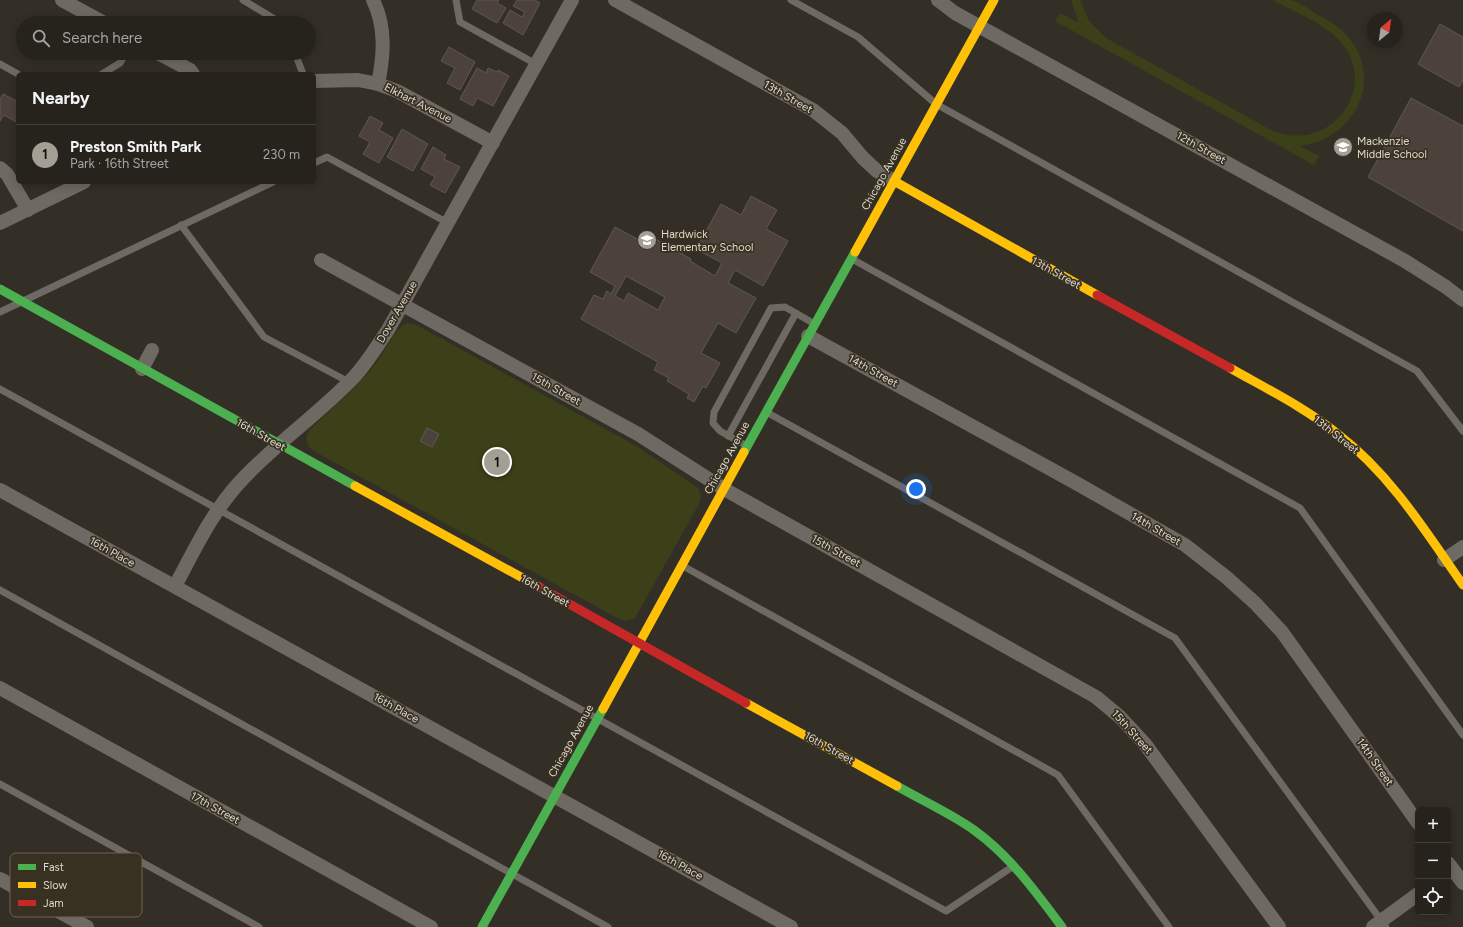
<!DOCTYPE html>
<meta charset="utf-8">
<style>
:root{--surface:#26231c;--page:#322f29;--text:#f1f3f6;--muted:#a4a4a3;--line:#42403b;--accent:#a39f95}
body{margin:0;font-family:Figtree,sans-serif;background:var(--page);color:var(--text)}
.controls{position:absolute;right:12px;bottom:12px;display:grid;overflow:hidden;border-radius:6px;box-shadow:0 2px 10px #0003}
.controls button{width:36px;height:36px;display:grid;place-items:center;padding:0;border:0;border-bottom:1px solid var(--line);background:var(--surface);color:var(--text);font:20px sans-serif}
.compass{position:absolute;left:1367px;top:12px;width:36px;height:36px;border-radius:50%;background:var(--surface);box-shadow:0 2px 10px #0003;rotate:29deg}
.you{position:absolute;left:916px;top:489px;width:14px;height:14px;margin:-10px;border:3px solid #fff;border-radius:50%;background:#1a73e8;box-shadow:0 0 0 6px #1a73e833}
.badge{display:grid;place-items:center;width:26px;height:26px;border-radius:50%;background:var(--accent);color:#111;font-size:13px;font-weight:700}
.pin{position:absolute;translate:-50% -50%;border:2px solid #fff;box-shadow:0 1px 4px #0006}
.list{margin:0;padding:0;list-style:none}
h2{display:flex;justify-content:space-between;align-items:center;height:52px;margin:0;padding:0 16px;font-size:17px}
h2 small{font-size:13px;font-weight:400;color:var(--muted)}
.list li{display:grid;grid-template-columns:26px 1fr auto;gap:12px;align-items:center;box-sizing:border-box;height:60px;padding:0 16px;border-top:1px solid var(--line)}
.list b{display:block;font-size:15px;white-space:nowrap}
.list p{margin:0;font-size:13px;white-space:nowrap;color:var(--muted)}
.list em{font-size:13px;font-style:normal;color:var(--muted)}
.icon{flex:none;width:22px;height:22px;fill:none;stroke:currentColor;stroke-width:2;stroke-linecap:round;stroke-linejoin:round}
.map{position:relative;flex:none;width:1463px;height:927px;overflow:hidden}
.search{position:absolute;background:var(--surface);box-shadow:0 2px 10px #0003;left:16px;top:16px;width:300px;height:44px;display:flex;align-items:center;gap:10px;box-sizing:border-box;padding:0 14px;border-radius:22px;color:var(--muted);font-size:15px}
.panel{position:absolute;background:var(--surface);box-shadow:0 2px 10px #0003;left:16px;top:72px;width:300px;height:112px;border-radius:6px}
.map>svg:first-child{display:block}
.green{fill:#3c4018}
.building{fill:#4d413b;stroke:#5d5853;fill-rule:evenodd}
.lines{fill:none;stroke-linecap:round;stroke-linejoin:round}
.lane{stroke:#6e6962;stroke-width:7}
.street{stroke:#6e6962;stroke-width:14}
.fast{stroke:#4caf50;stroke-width:9}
.slow{stroke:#ffc107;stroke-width:9}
.jam{stroke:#c62828;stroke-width:9}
.labels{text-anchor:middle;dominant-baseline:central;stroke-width:3.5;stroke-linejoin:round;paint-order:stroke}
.street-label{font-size:11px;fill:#dfdbd1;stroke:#383021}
.poi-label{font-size:11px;fill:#dfdbd1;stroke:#383021;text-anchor:start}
.key{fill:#383021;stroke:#6a6356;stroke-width:1}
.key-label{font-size:11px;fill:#dfdbd1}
</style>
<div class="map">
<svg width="1463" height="927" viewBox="0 0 1463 927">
<rect width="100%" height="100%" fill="#332f26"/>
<g class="green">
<path d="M1071,0H1080L1089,21L1106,38L1271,130C1324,155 1379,95 1344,46C1328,24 1296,13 1273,0C1278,0 1285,0 1291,0C1300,2 1310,10 1318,15C1329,21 1341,27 1349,38C1385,82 1352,140 1300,146L1319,156L1314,165L1055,21L1060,13L1079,23Z"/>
<path d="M407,323L415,324L638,447L698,488L701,495L699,504L635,618L626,621L619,619L312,450C305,443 305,437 310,429C335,406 360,385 379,359C386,349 397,326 407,323Z"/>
</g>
<g class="building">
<path d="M477,0H499L497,3L506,8L497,23L472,9Z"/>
<path d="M517,0H535L540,3L523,35L503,23L510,10L522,17L525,12L513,6Z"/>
<path d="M1440,24L1463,37V80L1459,87L1418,64Z"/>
<path d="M449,47L475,62L460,90L447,83L455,68L441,61Z"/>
<path d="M477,68L486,73L488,68L497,72L498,70L509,76L493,106L477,98L473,106L460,99Z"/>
<path d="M3,94L18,102V123L4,115L0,121V99Z"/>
<path d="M1411,98L1463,126V231L1368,177Z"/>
<path d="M370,116L383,123L379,130L393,138L379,163L363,154L370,142L359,136Z"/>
<path d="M402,129L428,144L413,171L387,157Z"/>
<path d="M433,147L446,155L444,159L460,167L445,193L430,185L435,177L421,169Z"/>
<path d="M751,196L777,210L766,229L788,241L763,286L735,270L728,283L756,298L736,333L718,323L701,353L720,363L706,388L703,386L694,402L687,398L689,394L667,381L669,378L654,370L658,362L581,319L594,295L603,299L607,291L611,294L615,286L590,272L615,227L641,241L645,233L691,259L690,261L715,276L722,263L696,249L721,204L741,215ZM626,276L665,297L658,310L628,293L624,301L615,296Z"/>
<path d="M427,428L439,434L432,447L420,441Z"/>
</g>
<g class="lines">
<g class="lane">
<path d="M243,0L281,23"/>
<path d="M456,0L460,22L536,64"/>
<path d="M791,0L858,37L936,104L1417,371L1463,431"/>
<path d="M295,53L303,74"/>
<path d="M0,64L18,74"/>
<path d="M102,74L120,63L126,53"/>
<path d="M314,163L327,157L448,223"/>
<path d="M181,225L264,337L349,382"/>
<path d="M852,259L1300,508L1463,735"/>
<path d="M0,312L273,182"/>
<path d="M0,389L946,911L1012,867"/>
<path d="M768,413L1175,638L1386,927"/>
<path d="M728,436L796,313"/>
<path d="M745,445L720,431L713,423L714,412L771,308L785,307L813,323"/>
<path d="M683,566L1058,775L1169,927"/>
<path d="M0,590L608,927"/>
<path d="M0,784L259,927"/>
</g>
<g class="street">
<path d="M62,0L104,23"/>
<path d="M373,0C386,27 384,55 378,84"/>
<path d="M615,0L813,110L842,133L863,158L877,171L894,181"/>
<path d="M938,0L955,13L1405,261L1446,287L1463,300"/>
<path d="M158,53L190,70L193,74"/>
<path d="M314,81L358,80L378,84L397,91L493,143"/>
<path d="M0,168L7,174L28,210"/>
<path d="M0,223L84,182"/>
<path d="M321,260L638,434L724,489L1096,697L1120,717L1145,744L1279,927"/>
<path d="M808,336L1076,483L1185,545L1226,577L1255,603L1282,632L1418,823"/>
<path d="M142,369L152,350"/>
<path d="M0,490L791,927"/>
<path d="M1444,560L1463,547"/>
<path d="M175,586C194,551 211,514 238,484C273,445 318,415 354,377C367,363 377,346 388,330L572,0"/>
<path d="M0,688L431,927"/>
<path d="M1448,863L1463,883"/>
<path d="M0,879L87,927"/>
<path d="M1373,927L1418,894"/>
</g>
<g class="fast">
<path d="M0,289L355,486"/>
<path d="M744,452L855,252"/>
<path d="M897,786C921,800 952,814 974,830C1010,856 1036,892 1062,927"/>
<path d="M482,927L603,709"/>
</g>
<g class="slow">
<path d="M894,181L1097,295"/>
<path d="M855,252L994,0"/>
<path d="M1230,368C1267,389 1306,408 1339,435C1391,475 1426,532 1463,585"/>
<path d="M355,486L539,587"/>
<path d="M746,703L897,786"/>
<path d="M603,709L744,452"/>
</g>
<g class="jam">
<path d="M1097,295L1230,368"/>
<path d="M539,587L746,703"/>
</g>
</g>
<defs>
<symbol id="school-disc" viewBox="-11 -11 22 22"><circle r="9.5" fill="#a39f95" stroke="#383021"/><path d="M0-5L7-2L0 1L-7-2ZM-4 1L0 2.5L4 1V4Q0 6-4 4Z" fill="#fff"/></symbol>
</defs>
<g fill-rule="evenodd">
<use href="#school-disc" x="1332" y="136" width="22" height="22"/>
<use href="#school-disc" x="636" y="229" width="22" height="22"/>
</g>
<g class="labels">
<g class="street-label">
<text transform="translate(788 97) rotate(30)">13th Street</text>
<text transform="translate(418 103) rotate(27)">Elkhart Avenue</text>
<text transform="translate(1201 148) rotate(29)">12th Street</text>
<text transform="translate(884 174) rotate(-61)">Chicago Avenue</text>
<text transform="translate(1056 273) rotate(29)">13th Street</text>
<text transform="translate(397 312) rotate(-60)">Dover Avenue</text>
<text transform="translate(873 371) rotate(29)">14th Street</text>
<text transform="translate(556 389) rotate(29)">15th Street</text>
<text transform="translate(261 435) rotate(29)">16th Street</text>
<text transform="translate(1336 435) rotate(38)">13th Street</text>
<text transform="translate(727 458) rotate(-61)">Chicago Avenue</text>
<text transform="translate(1156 529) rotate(30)">14th Street</text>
<text transform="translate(836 551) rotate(29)">15th Street</text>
<text transform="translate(112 552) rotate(29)">16th Place</text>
<text transform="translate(545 591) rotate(29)">16th Street</text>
<text transform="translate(396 708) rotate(29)">16th Place</text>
<text transform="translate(1132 732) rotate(48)">15th Street</text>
<text transform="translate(571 741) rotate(-61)">Chicago Avenue</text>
<text transform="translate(829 748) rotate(29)">16th Street</text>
<text transform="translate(1375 762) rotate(55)">14th Street</text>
<text transform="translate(215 808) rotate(29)">17th Street</text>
<text transform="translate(680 865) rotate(29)">16th Place</text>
</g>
<g class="poi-label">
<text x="1357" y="141">Mackenzie<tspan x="1357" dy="13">Middle School</tspan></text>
<text x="661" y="234">Hardwick<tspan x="661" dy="13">Elementary School</tspan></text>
</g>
</g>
<rect x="10" y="853" width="132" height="64" rx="6" class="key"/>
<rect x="18" y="864" width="18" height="6" fill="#4caf50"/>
<rect x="18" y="882" width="18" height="6" fill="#ffc107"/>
<rect x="18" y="900" width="18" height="6" fill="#c62828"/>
<g class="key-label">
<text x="43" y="871">Fast</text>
<text x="43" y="889">Slow</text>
<text x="43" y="907">Jam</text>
</g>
</svg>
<div class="controls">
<button>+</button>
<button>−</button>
<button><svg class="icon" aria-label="locate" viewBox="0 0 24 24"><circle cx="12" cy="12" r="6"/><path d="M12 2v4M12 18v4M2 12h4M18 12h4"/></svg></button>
</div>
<svg class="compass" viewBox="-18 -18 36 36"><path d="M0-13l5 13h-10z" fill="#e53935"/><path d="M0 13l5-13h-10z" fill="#a4a4a3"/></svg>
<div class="you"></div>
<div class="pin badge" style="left:497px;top:462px">1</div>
<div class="search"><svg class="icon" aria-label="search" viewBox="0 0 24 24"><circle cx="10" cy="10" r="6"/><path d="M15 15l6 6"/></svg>Search here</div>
<section class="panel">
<h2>Nearby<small></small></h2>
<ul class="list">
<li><span class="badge">1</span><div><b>Preston Smith Park</b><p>Park · 16th Street</p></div><em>230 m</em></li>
</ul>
</section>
</div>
